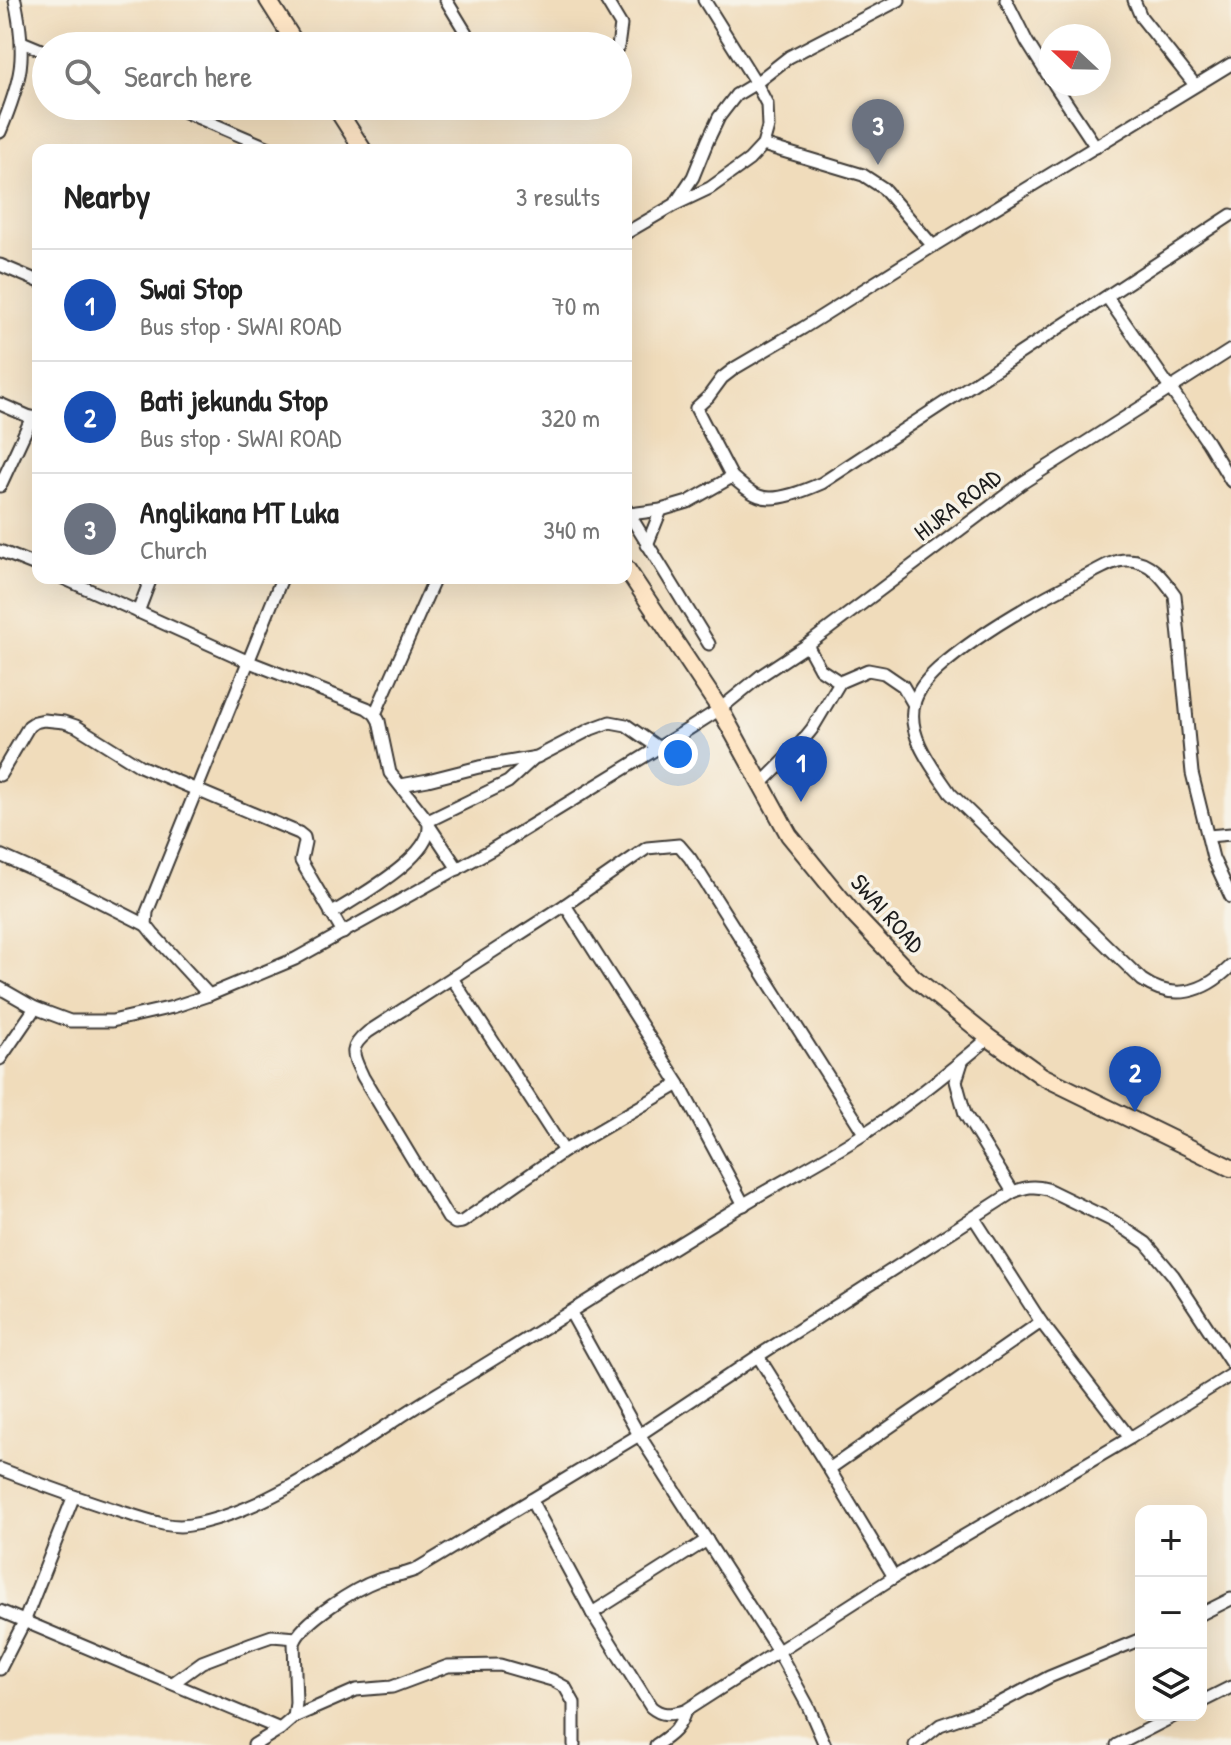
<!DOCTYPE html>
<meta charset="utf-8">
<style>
:root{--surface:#fff;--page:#f6f6f6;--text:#222;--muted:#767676;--line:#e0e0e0;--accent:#1a73e8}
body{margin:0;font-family:"Patrick Hand",sans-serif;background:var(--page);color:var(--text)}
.controls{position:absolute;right:24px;bottom:24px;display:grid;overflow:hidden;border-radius:16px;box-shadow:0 8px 32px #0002}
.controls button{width:72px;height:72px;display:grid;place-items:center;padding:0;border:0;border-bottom:2px solid var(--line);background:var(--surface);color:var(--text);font:40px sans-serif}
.compass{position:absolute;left:1039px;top:24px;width:72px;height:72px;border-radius:50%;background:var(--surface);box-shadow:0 8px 32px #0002;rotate:292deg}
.you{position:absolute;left:678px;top:754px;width:28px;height:28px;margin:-20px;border:6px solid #fff;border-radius:50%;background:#1a73e8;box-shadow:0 0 0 12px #1a73e833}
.badge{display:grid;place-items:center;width:52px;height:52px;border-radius:50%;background:var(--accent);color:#fff;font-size:26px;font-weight:700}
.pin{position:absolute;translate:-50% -66px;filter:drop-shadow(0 2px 4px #0008)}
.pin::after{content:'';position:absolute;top:42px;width:28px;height:24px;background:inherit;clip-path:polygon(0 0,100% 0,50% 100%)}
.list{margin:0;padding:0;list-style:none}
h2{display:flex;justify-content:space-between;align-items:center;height:104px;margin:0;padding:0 32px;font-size:34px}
h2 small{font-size:26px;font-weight:400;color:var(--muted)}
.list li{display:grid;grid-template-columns:52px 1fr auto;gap:24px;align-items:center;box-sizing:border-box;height:112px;padding:0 32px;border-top:2px solid var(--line)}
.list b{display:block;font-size:30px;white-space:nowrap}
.list p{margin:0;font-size:26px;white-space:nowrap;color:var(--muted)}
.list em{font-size:26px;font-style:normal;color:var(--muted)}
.icon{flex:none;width:44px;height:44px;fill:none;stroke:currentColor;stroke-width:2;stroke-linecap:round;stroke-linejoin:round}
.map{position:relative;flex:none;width:1231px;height:1745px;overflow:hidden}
.search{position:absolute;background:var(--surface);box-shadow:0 8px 32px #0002;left:32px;top:32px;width:600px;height:88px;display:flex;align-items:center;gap:20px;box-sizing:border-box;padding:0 28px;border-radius:44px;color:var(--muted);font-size:30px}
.panel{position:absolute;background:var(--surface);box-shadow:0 8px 32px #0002;left:32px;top:144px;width:600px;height:440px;border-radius:16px}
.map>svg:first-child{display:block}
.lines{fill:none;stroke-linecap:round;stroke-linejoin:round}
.street-casing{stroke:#3c3934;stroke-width:15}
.secondary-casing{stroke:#3c3934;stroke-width:20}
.street{stroke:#fff;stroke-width:11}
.secondary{stroke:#fee5c5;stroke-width:16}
.labels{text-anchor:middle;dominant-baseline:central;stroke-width:7;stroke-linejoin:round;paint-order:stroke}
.street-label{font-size:24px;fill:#1c1c1c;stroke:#f7f3e8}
</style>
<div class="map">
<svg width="1231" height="1745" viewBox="0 0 1231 1745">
<rect width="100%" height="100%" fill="#f7f3e8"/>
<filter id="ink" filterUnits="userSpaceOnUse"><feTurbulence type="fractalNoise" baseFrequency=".0125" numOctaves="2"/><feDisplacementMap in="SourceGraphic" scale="16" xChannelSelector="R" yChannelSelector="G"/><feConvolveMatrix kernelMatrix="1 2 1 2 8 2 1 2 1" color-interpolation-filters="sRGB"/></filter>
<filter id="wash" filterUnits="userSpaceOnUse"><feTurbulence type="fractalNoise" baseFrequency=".006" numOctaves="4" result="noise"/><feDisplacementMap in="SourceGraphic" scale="32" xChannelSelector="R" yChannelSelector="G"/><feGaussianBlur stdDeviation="1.8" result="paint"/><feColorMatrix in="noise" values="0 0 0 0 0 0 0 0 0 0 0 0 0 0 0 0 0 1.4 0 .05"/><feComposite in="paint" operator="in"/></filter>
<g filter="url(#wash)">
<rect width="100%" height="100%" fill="#f0dcbb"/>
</g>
<g filter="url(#ink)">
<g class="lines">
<defs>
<g id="street">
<path d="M446,0L474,46"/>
<path d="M606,0L621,25L618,47"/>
<path d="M1006,0L1027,42L1051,80"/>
<path d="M1134,0L1141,17L1195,85"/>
<path d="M22,42L46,52"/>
<path d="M1054,84L1096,147"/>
<path d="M171,106L274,150"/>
<path d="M0,132C22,79 27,57 15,0"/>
<path d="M763,145L863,175L883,188L933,246"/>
<path d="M677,201L693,177L708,140L719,117L736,95L756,83L789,57L899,0"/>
<path d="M626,233L674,205L710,188L749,160L763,145L768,127L767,104L756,83L704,0"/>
<path d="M0,265L38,281"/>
<path d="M1107,297L1208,443L1231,481"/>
<path d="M0,404L37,420"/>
<path d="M732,477L696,408L708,397L722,378L735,368L803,328L933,246L1231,64"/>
<path d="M0,486L32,417"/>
<path d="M626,509L709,644"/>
<path d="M630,514L661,510L688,502L732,477C740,483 749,493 759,496C776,503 806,490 822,483L1231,215"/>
<path d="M647,545L661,510"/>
<path d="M0,551L38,566"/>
<path d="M63,578L247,661L367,708L375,714L379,721L390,773L428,821C439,854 354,899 331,914"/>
<path d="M138,612L151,578"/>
<path d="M807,645L820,669L840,682"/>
<path d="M375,714L435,578"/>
<path d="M0,775L29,726L35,722L44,720L64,722L76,726L140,766L299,833L304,837L305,842L301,861L343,933"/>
<path d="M761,784L795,750L812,729L840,682L868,670L884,673L903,686L914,705"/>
<path d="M401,785L428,780L479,767L537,757L591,729L610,722L626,725L659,748"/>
<path d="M428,821L508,782L533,759"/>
<path d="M430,827L458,869"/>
<path d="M1208,836L1231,834"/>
<path d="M0,855L67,885L146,925"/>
<path d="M1231,897L1213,858L1192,773L1175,595C1163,578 1150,560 1128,560C1115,559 1099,569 1088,575C1037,600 980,632 938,669C927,679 917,691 914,704C906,736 934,769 950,793L1142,980C1174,1002 1205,992 1231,966"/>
<path d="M565,905L679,1084L744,1205"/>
<path d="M452,978L564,1151"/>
<path d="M0,988L35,1008L70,1021H112L173,1007L209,995L295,959L491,850L684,732L720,709L763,674L807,645L1022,483L1231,350"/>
<path d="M209,995L153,934L146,925L147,912L282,578"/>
<path d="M0,1059L35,1008"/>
<path d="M962,1062L956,1081L965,1114L1013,1192"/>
<path d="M679,1084L564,1151L462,1222L455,1223L448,1218L363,1077C353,1055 347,1049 368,1032L565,905L647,848L679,845L690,858L864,1133"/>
<path d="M974,1218L1041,1322L1130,1438"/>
<path d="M571,1313L639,1435L778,1651L808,1706L825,1745"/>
<path d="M758,1356L829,1469L894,1577"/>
<path d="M0,1469C42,1485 83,1500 125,1513C146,1519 169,1529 190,1525C276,1510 361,1439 435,1395C538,1333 640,1267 744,1204C784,1180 825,1159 864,1134C908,1105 949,1072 989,1038"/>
<path d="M829,1469L1041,1322"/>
<path d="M531,1500L592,1613L651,1707C663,1717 671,1714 685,1711L894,1577L1130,1438L1231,1375"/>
<path d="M0,1611L280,1729"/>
<path d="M592,1613L707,1540"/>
<path d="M1201,1614L1231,1599"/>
<path d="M0,1669L24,1622L73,1498"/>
<path d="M173,1683L202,1662L252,1643L272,1636L296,1638"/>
<path d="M1201,1702L1231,1687"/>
<path d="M294,1717L296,1703L294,1643C302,1621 356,1588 378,1580C390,1576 403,1575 415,1570L639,1435L758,1356L1013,1192C1026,1187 1033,1185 1047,1189L1113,1221L1146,1243L1173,1275L1231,1363"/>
<path d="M254,1745L280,1729L294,1717L356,1690L392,1687L448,1666L500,1665L552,1680L565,1687L574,1703V1745"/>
<path d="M656,1745C671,1735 680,1728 685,1711"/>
<path d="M915,1745L940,1725L994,1706L1049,1677L1141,1639"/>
<path d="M1117,1745L1176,1715"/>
</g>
<g id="secondary">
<path d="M268,0L297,46"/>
<path d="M335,106L363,150"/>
<path d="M626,568L720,709L789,835L855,916L913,977L989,1038L1042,1076L1231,1168"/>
</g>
</defs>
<use href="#street" class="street-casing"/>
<use href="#secondary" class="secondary-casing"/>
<use href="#street" class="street"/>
<use href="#secondary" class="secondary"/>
</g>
</g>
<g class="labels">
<g class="street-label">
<text transform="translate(957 504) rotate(-37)">HIJRA ROAD</text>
<text transform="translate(888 913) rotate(48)">SWAI ROAD</text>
</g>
</g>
</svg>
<div class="controls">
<button>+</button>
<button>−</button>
<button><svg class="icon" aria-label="layers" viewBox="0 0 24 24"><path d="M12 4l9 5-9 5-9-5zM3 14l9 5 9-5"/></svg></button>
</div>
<svg class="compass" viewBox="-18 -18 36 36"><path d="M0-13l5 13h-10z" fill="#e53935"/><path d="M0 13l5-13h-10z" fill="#767676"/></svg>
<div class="you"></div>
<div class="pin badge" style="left:801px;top:802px;background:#1a4fb4">1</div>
<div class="pin badge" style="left:1135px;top:1112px;background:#1a4fb4">2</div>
<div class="pin badge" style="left:878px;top:165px;background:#6b7280">3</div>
<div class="search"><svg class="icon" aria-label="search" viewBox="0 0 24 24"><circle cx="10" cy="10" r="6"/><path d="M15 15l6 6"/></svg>Search here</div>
<section class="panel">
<h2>Nearby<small>3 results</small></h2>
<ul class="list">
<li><span class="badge" style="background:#1a4fb4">1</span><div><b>Swai Stop</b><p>Bus stop · SWAI ROAD</p></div><em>70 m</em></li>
<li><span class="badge" style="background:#1a4fb4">2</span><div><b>Bati jekundu Stop</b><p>Bus stop · SWAI ROAD</p></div><em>320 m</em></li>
<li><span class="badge" style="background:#6b7280">3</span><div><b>Anglikana MT Luka</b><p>Church</p></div><em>340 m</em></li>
</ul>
</section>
</div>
